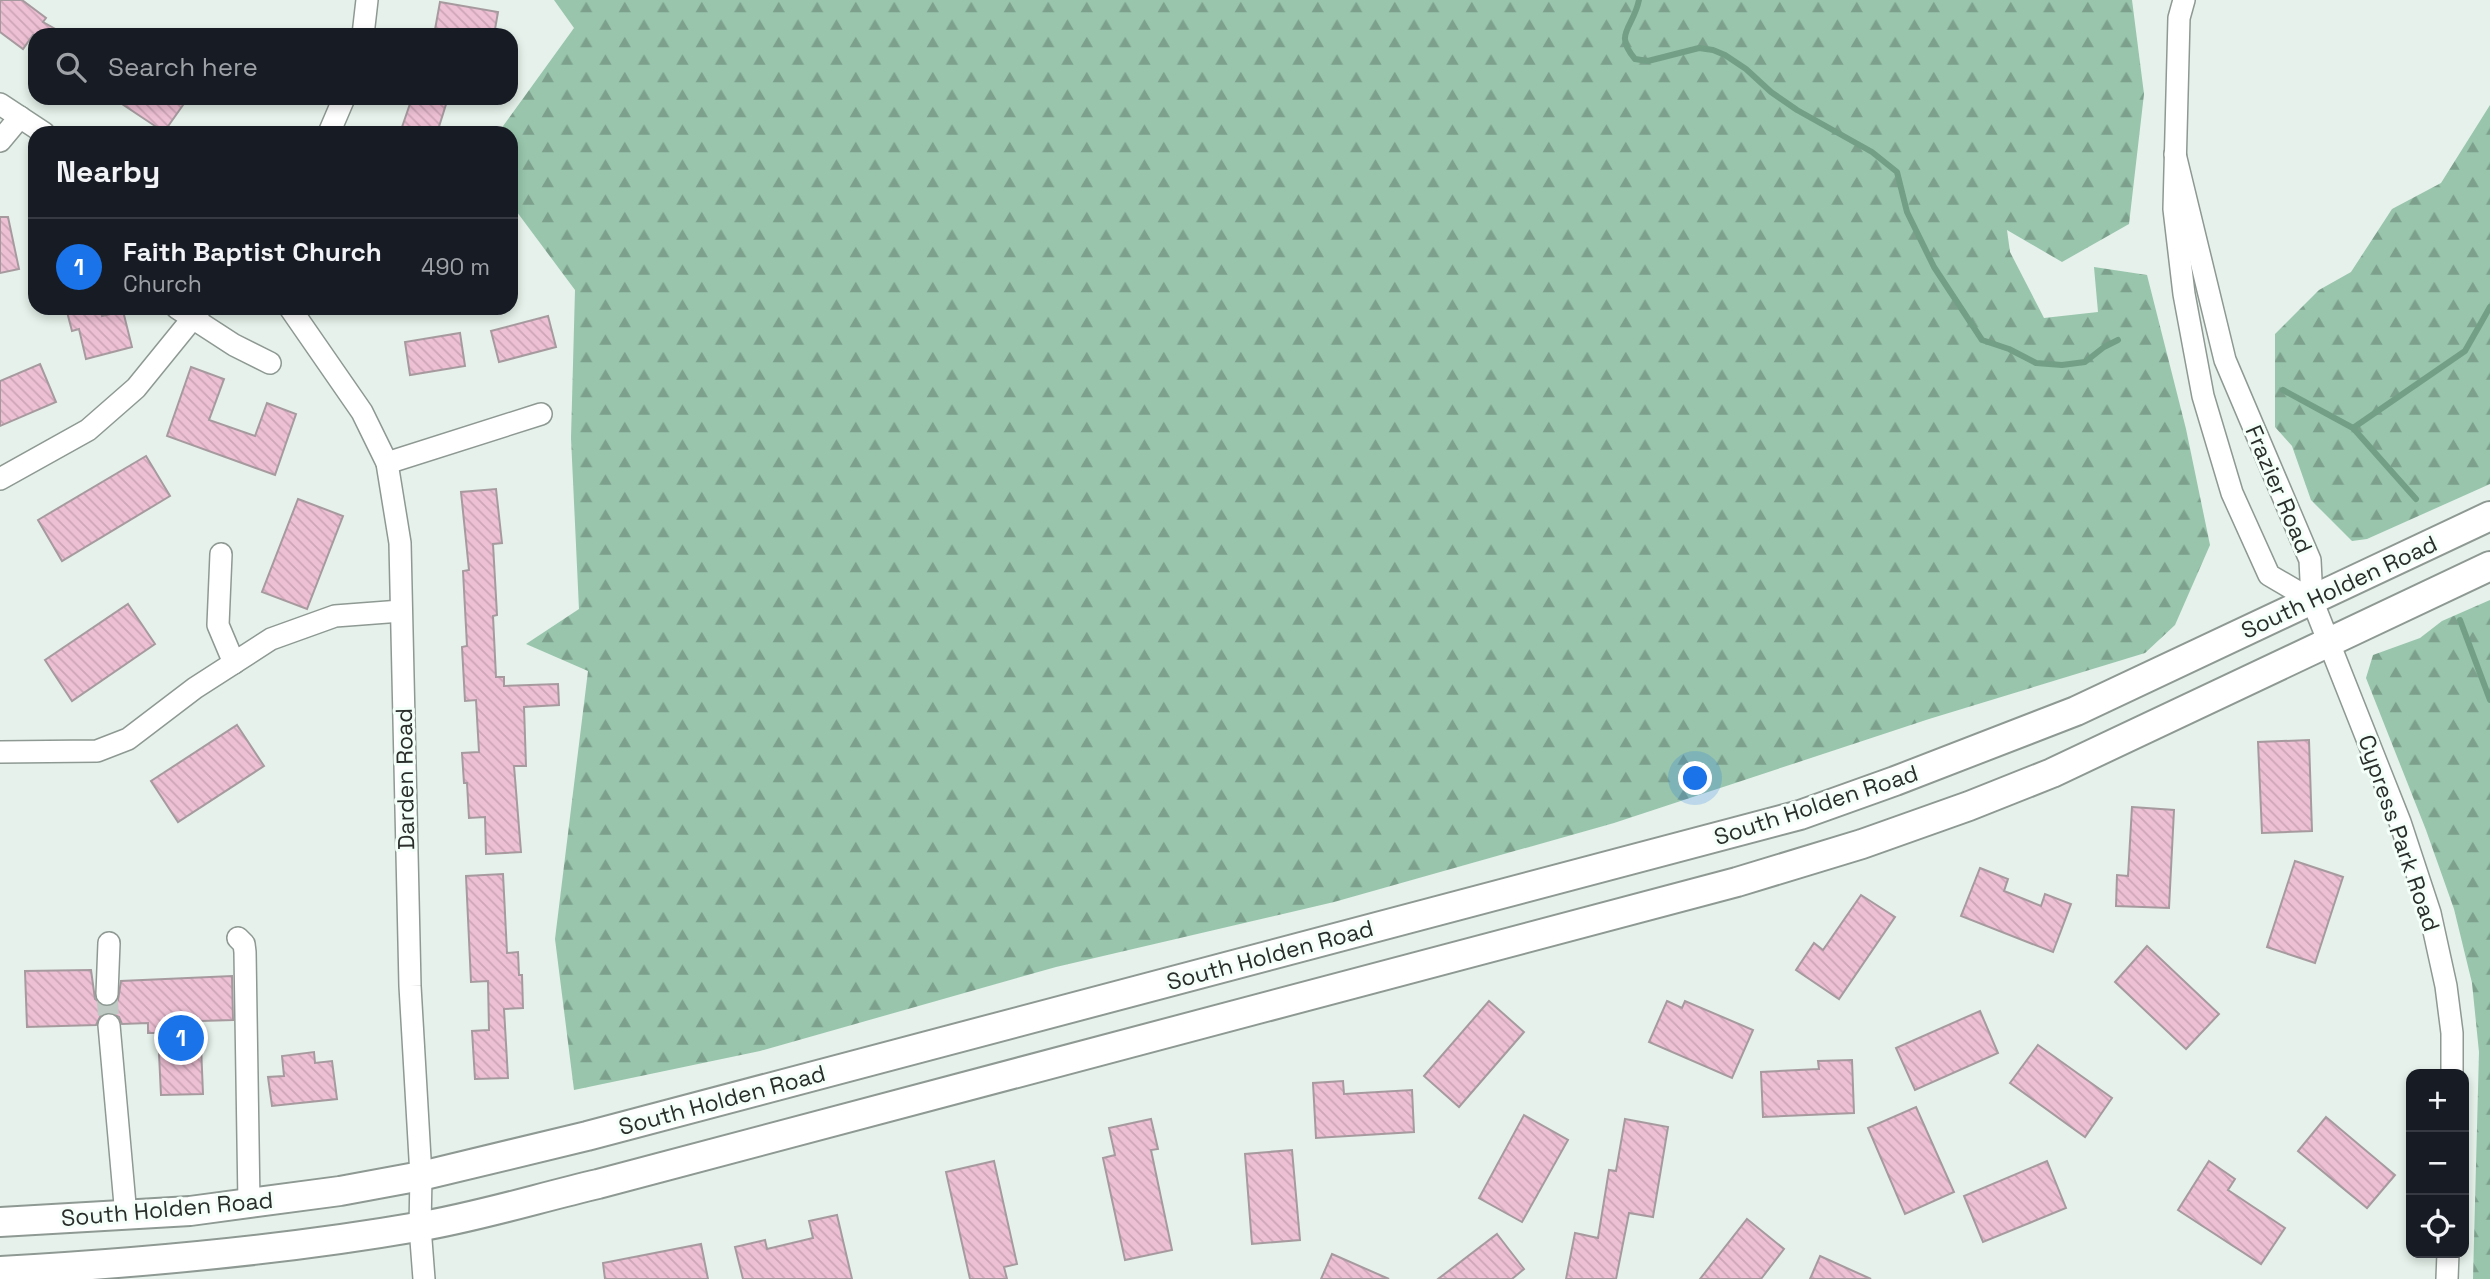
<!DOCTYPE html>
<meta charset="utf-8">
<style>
:root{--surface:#171b24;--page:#242831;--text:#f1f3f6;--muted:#9ea1a6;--line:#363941;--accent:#1a73e8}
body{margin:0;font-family:"Space Grotesk",sans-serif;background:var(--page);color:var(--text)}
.controls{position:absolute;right:21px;bottom:21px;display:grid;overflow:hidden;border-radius:14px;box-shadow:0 4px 10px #0003}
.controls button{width:63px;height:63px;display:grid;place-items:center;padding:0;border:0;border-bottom:2px solid var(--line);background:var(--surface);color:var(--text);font:35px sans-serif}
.you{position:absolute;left:1696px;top:779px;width:24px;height:24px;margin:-18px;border:5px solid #fff;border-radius:50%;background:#1a73e8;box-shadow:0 0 0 10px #1a73e833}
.badge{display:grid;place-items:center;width:46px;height:46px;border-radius:50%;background:var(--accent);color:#fff;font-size:23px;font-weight:700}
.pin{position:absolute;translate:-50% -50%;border:4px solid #fff;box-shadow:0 2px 7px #0006}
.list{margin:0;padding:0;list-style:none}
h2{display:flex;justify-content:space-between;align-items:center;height:91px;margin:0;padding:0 28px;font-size:30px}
h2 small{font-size:23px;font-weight:400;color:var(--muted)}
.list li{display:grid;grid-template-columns:46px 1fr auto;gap:21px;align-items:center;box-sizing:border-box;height:98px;padding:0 28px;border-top:2px solid var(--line)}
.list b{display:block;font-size:26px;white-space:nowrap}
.list p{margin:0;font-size:23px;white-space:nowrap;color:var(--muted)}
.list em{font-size:23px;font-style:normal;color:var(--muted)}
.icon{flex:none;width:38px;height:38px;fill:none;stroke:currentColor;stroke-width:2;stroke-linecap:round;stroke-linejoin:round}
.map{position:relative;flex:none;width:2490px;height:1279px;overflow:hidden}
.search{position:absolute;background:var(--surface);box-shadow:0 4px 10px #0003;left:28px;top:28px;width:490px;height:77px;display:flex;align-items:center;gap:18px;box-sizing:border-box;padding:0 24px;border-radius:21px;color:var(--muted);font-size:26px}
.panel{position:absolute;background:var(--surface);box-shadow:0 4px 10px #0003;left:28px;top:126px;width:490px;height:189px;border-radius:21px}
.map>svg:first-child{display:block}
.forest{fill:url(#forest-firs)}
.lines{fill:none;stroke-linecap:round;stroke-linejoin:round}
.stream{stroke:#749f87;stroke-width:6}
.building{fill:url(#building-back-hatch);stroke:#a69a9f;stroke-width:2}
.minor-tunnel{stroke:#bfcac4;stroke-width:21;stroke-dasharray:21 10;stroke-linecap:butt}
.minor-casing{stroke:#8e9993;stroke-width:24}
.major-casing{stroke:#8e9993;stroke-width:32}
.minor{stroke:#fff;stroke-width:21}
.major{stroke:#fff;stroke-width:28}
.labels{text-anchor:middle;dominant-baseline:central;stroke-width:6;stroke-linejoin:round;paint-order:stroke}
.street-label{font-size:23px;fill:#292e2b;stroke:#f3fff8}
</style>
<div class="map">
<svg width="2490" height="1279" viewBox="0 0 2490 1279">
<defs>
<pattern id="forest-firs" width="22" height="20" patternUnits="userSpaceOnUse" patternTransform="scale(1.75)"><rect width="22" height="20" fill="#98c5ac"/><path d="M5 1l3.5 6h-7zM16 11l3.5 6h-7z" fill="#7ca08c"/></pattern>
<pattern id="building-back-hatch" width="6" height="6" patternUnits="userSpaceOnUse" patternTransform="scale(1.75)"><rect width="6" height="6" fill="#eec0d4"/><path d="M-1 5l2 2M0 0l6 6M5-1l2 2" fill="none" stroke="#cca5b6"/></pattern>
</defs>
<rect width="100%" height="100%" fill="#e5f1ea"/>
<g class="forest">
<path d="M554,0H2132L2144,94L2129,224L2062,262L2007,230L2010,252L2044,318L2098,312L2094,267L2147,275L2186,429L2210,545L2175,625L2145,653L1929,719L1614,823L1334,902L1056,967L760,1051L574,1090L555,939L588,671L526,644L579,609L571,438L575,290L511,204V133H498L574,28Z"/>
<path d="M2490,105V484L2367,539L2352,541L2311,500L2292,446L2275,427V334L2319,290L2351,272L2392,209L2441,183Z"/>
<path d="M2490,600V1279H2473L2479,1052L2472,983L2454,909L2426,830L2366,678L2373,655L2420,638L2442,621Z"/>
</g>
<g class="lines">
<g class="stream">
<path d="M1639,0C1633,29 1613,33 1635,59L1648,61L1699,48L1713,50L1725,55L1746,69L1771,92L1797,110L1872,152L1897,172L1907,212L1934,267L1982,340L2009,349L2036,363L2062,365L2085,362L2104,347L2118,340"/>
<path d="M2283,390L2353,428L2416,499"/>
<path d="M2353,428L2465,351L2490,307"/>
<path d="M2460,620L2490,700"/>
</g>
</g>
<g class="building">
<path d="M0,0H22L46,18L43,22L66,35H33L23,49L0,32Z"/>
<path d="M440,2L498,12L494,35H434Z"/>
<path d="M113,98H173L183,105L164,132Z"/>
<path d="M412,98H448L437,133H400Z"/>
<path d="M0,217H8L19,269L0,273Z"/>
<path d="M66,308H100L102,316L123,311L132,347L86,359L79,329L72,331Z"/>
<path d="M548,316L556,347L499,362L491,331Z"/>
<path d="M460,333L465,366L410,375L405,342Z"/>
<path d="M40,364L56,402L0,426V381Z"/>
<path d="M191,367L224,379L209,420L255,436L267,403L296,414L275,475L167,436Z"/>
<path d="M146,456L170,496L62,561L38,520Z"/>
<path d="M496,489L502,543L493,544L497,615L493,616L496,677H504V686L558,684L559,705L524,707L526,766H514L521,852L486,854L485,817L469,818L467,783H464L462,753L479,752L476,700L465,701L462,647L467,646L463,571L469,570L461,492Z"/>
<path d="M298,499L343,516L307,609L262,592Z"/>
<path d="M128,604L155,644L72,701L45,660Z"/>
<path d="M237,725L264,766L178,822L151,781Z"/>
<path d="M2309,740L2312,831L2262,833L2258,742Z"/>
<path d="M2132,807L2174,810L2169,908L2116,906L2117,875L2128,876Z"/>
<path d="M2295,861L2343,877L2315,963L2267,947Z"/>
<path d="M1980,868L2008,879L2004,891L2041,906L2045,894L2071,904L2053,952L1961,916Z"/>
<path d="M503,874L507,953L518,952L519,975H522L523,1008L504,1009L508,1078L475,1079L472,1031L489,1030L488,981L471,982L466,876Z"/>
<path d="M1861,895L1895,917L1839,999L1796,970L1814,943L1823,950Z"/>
<path d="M2147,946L2219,1014L2186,1049L2115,982Z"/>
<path d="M91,970L95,999L106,1007L114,1005L118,1000L121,981L232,976L233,1020L200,1021L203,1094L161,1095L158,1033H148V1023L122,1024L119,1017L109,1012L101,1015L96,1025L27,1027L25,971Z"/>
<path d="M1489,1001L1524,1032L1459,1107L1424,1076Z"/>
<path d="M1667,1001L1682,1008L1685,1001L1753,1030L1732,1078L1649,1042Z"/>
<path d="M1980,1011L1998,1053L1915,1090L1896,1048Z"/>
<path d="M2038,1045L2112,1098L2085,1137L2010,1083Z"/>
<path d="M314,1052L315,1063L332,1061L337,1099L272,1106L268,1077L284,1076L282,1056Z"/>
<path d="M1852,1060L1854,1113L1763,1117L1761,1072L1819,1069L1818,1061Z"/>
<path d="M1343,1081L1344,1094L1412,1090L1414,1132L1316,1138L1313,1083Z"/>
<path d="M1916,1107L1954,1192L1905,1214L1868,1128Z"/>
<path d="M1524,1115L1568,1140L1522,1222L1479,1198Z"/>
<path d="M2326,1117L2395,1175L2367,1208L2298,1151Z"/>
<path d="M1151,1119L1158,1149L1151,1150L1172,1250L1125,1260L1103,1158L1115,1155L1109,1128Z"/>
<path d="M1625,1119L1668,1127L1653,1217L1629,1213L1616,1279H1566L1575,1233L1598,1238L1609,1170L1616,1171Z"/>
<path d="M1292,1150L1300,1240L1252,1244L1245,1154Z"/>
<path d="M994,1161L1017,1264L1004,1267L1007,1279H970L946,1172Z"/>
<path d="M2047,1161L2066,1208L1983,1242L1964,1196Z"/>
<path d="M2209,1161L2235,1179L2228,1190L2285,1228L2261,1264L2178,1210Z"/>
<path d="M837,1215L852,1279H743L735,1247L765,1240L767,1249L813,1238L809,1221Z"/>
<path d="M1747,1219L1784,1249L1761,1279H1700Z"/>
<path d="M1497,1234L1524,1269L1512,1279H1438Z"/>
<path d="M701,1244L708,1279H605L603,1263Z"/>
<path d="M1332,1254L1389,1279H1321Z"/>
<path d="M1820,1256L1871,1279H1810Z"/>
</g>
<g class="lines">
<path class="minor-tunnel" d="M107,994L109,1025"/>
<defs>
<g id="minor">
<path d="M2184,0L2179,18L2174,209L2184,294L2203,396L2232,493L2269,575L2312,600"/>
<path d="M363,35L367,0"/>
<path d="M0,104L44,133"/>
<path d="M329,133L344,98"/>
<path d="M0,141L20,117"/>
<path d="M2175,154L2225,360L2310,560L2312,600L2400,822L2430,913L2446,986L2452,1033V1074"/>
<path d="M177,308L234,345L270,363"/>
<path d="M290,308L362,412L387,463L400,543L410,986L421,1176L420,1227L424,1279"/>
<path d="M387,463L541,414"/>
<path d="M0,479L88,430L136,388L201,308"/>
<path d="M221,554L218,625L234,663"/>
<path d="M0,752L97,751L128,739L195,688L271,639L335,616L401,611"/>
<path d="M238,938L244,944L245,952L249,1203"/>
<path d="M107,994L109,943"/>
<path d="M109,1025L126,1216"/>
<path d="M2447,1279L2448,1253"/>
</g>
<g id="major">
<path d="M0,1222L190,1211L340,1191L421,1176L587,1136L1800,815L1895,781L2076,711L2490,516"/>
<path d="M0,1271C140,1263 279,1251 417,1227C478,1217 538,1198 598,1184L1737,882L1862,844L1969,806L2052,773L2490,566"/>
</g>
</defs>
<use href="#minor" class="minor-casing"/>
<use href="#major" class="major-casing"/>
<use href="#minor" class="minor"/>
<use href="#major" class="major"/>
</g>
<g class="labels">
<g class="street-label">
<text transform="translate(2279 489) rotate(67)">Frazier Road</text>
<text transform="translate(2339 587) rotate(-25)">South Holden Road</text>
<text transform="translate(405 779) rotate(-91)">Darden Road</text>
<text transform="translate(1816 805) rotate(-18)">South Holden Road</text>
<text transform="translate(2399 833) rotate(71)">Cypress Park Road</text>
<text transform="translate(1270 955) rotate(-15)">South Holden Road</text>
<text transform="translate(722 1100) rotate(-15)">South Holden Road</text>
<text transform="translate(167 1209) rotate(-5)">South Holden Road</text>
</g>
</g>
</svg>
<div class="controls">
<button>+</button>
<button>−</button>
<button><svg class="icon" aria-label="locate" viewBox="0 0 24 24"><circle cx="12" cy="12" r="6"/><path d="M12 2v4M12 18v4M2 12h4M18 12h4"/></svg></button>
</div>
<div class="you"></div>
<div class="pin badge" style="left:181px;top:1038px">1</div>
<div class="search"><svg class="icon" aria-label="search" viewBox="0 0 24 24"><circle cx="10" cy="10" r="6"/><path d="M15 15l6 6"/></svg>Search here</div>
<section class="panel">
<h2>Nearby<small></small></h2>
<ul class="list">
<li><span class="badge">1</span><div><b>Faith Baptist Church</b><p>Church</p></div><em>490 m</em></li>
</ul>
</section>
</div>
